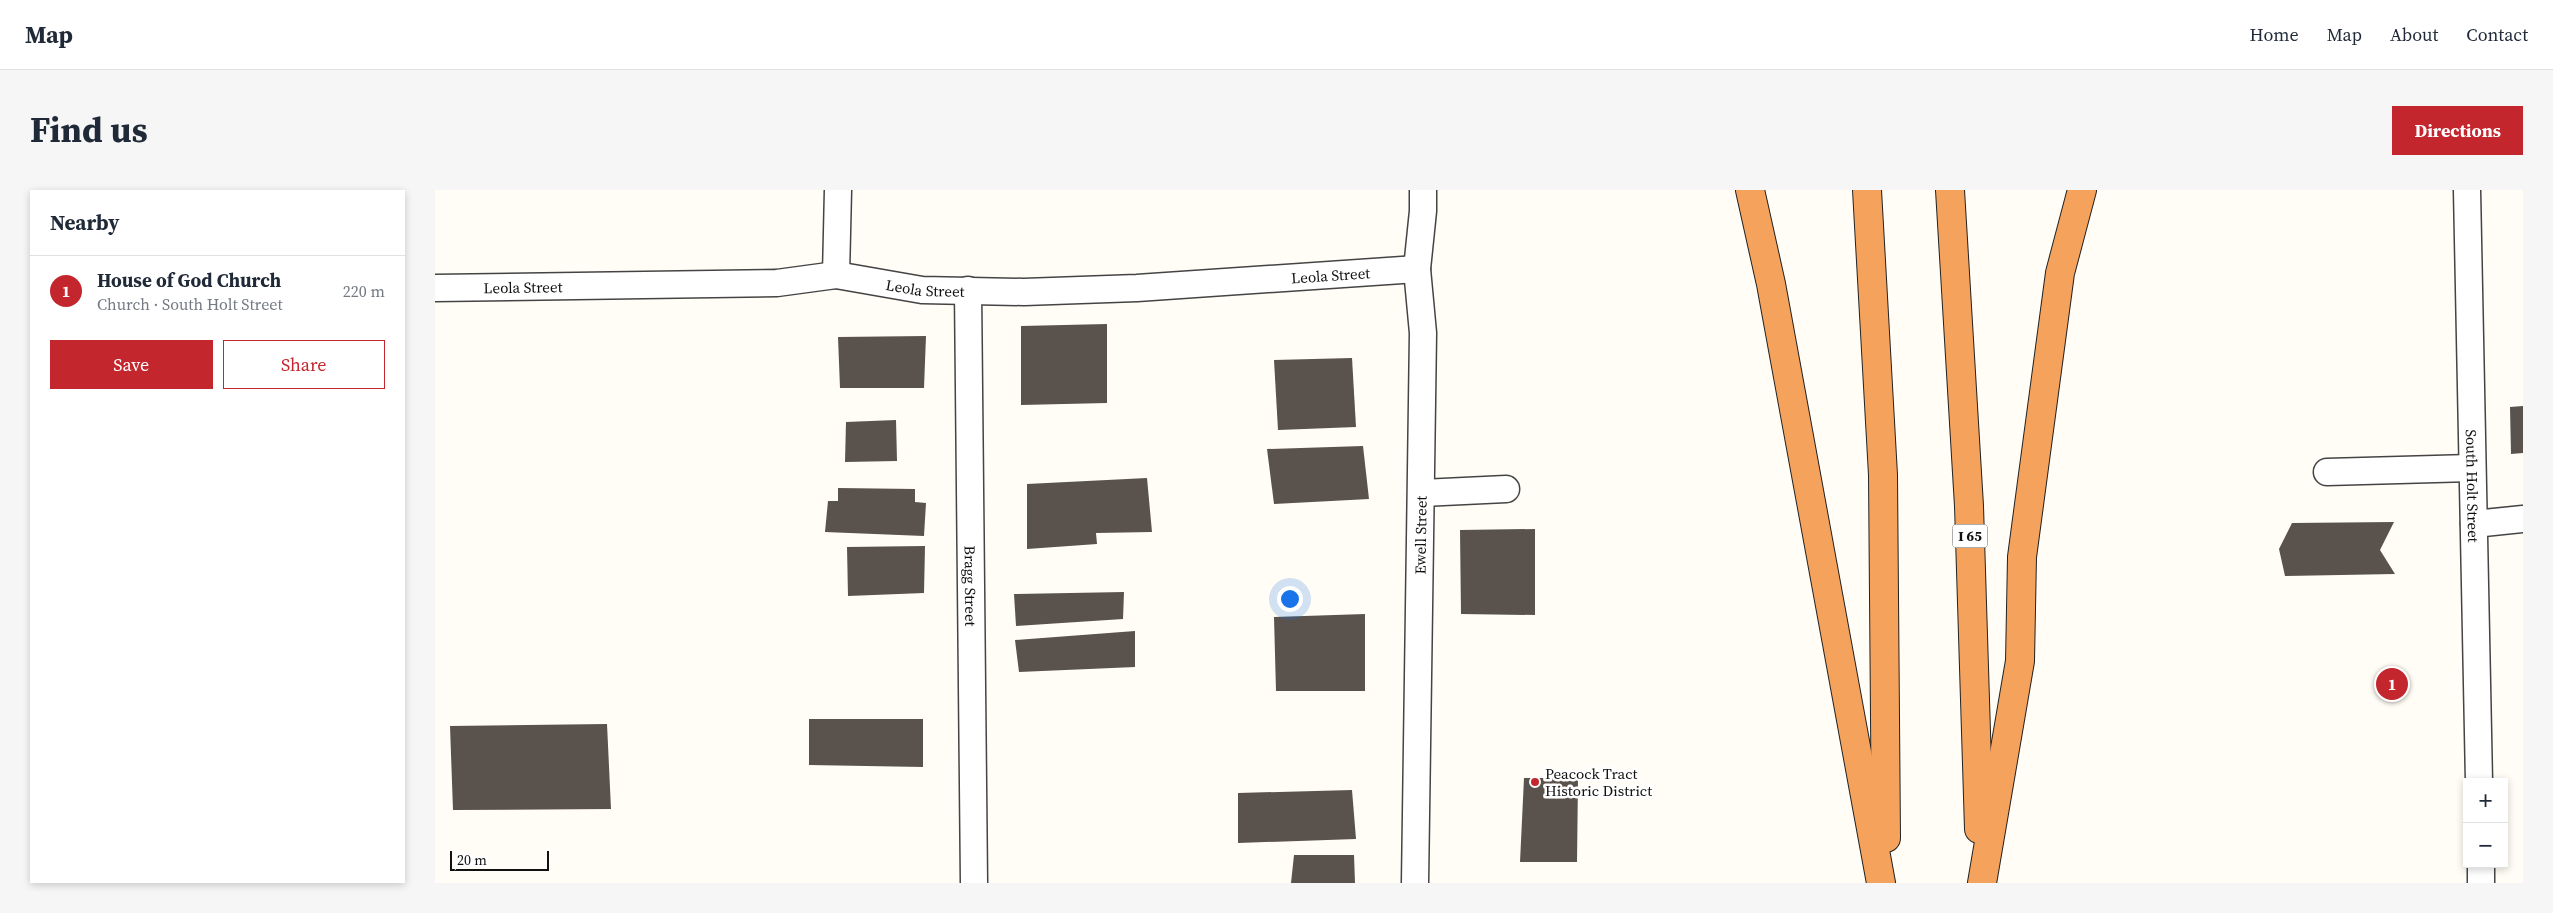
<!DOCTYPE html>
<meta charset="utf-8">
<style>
:root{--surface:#fff;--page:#f6f6f7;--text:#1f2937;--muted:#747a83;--line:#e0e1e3;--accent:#c4262e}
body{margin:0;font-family:"Source Serif 4",serif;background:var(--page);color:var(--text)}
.controls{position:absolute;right:15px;bottom:15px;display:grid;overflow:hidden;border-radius:0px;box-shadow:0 2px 8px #0003}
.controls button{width:45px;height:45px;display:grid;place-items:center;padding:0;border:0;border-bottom:1px solid var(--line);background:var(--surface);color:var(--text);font:25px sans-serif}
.scale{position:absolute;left:15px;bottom:12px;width:99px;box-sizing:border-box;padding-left:5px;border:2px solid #111;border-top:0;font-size:14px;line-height:18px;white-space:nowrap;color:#111;-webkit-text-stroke:4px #fff;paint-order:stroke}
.you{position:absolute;left:854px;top:408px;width:18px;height:18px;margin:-12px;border:4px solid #fff;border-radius:50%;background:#1a73e8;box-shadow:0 0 0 8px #1a73e833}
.badge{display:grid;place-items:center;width:32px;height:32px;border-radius:50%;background:var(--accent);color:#fff;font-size:16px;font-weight:700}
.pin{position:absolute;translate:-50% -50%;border:2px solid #fff;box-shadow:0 1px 5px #0006}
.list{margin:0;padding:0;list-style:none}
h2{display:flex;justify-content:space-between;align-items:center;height:65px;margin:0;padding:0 20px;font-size:21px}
h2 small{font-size:16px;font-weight:400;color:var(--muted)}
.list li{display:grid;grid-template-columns:32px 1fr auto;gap:15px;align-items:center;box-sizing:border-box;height:70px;padding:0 20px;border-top:1px solid var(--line)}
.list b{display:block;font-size:19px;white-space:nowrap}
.list p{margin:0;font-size:16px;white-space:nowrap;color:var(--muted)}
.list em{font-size:16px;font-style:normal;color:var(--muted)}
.actions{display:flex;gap:10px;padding:15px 20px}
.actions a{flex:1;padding:11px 0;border:1px solid var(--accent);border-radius:0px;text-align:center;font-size:18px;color:var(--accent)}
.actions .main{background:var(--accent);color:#fff}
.map{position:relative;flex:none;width:2088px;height:693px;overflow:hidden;border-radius:0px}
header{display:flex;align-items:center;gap:30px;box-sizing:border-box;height:70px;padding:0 25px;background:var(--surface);border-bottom:1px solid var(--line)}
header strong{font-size:24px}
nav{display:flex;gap:28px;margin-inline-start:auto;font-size:18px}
.intro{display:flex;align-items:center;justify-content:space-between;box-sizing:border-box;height:120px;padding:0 30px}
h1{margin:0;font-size:35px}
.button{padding:12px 22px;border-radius:0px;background:var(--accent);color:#fff;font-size:18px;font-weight:700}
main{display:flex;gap:30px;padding:0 30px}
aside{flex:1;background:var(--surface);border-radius:0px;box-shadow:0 2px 8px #0003}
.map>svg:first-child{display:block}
.building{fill:#5a524d}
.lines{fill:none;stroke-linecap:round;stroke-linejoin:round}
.minor-casing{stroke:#444;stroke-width:29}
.motorway-casing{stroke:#222;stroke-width:30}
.minor{stroke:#fff;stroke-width:26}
.motorway{stroke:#f5a25d;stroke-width:28}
.poi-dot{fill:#c4262e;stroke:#fff;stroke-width:2}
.labels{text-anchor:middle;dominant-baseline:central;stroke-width:5;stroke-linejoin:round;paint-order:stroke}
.shield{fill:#fff;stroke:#585858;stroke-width:1}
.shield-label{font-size:14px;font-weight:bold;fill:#111}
.street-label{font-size:15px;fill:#111;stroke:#fff}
.poi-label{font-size:15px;fill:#111;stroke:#fff;text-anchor:start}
</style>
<header>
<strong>Map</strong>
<nav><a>Home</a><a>Map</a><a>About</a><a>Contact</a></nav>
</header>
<div class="intro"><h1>Find us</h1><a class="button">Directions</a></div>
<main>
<aside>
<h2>Nearby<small></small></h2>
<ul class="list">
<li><span class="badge">1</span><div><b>House of God Church</b><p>Church · South Holt Street</p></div><em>220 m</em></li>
</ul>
<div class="actions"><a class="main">Save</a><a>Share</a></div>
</aside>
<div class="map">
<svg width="2088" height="693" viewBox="0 0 2088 693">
<rect width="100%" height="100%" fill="#fffdf5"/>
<g class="building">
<path d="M672,134V213L586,215V136Z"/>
<path d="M491,146L489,198H405L403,147Z"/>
<path d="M917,168L921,237L843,240L839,170Z"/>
<path d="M2088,216V263L2076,264L2075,217Z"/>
<path d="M461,230L462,271L410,272L411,232Z"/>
<path d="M928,256L934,309L839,314L832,259Z"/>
<path d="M712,288L717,342L661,343L662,354L592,359V294Z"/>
<path d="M403,298L480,299V312L491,313L489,346L390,342L393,311H403Z"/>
<path d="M1959,332L1945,360L1960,384L1850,386L1844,359L1857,333Z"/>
<path d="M1100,339V425L1026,424L1025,340Z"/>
<path d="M490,356L489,403L413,406L412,357Z"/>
<path d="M689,402L688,429L581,436L579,404Z"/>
<path d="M930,424V501H841L839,427Z"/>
<path d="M700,441V477L584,482L580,450Z"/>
<path d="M374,529H488V577L374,575Z"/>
<path d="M172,534L176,619L18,620L15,536Z"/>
<path d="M1089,588H1143L1142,672H1085Z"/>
<path d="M917,600L921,649L803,653V603Z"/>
<path d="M859,665H919L920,693H856Z"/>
</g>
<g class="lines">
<defs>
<g id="minor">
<path id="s1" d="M2032,0L2044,592"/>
<path d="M401,85L403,0"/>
<path id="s2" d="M0,98L342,93L401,85L487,100L589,102L702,98L982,79"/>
<path id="s3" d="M533,100L539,693"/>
<path d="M1892,282L2036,278"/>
<path d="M987,303L1071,299"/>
<path d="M2039,334L2088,329"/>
<path d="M2046,674V693"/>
<path id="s4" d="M980,693L988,143L982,79L988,21V0"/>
</g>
<g id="motorway">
<path d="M1315,0L1336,94L1446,693"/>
<path d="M1432,0L1448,285L1451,648"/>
<path d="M1515,0L1534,316L1544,639"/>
<path d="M1547,693L1585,471L1587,367L1625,83L1647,0"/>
</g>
</defs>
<use href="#minor" class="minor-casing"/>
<use href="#motorway" class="motorway-casing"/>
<use href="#minor" class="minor"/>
<use href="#motorway" class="motorway"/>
</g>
<circle class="poi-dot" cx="1100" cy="592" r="5"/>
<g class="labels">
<rect class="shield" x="1517.5" y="334.5" width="35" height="23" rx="4"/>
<g class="shield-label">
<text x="1535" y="346">I 65</text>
</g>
<g class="street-label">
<text stroke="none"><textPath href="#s2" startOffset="898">Leola Street</textPath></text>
<text stroke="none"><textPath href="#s2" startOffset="492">Leola Street</textPath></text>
<text stroke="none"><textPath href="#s2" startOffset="88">Leola Street</textPath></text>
<text stroke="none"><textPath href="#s1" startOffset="296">South Holt Street</textPath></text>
<text stroke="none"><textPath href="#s4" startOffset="348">Ewell Street</textPath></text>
<text stroke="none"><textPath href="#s3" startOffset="296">Bragg Street</textPath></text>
</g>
<g class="poi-label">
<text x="1110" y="583">Peacock Tract<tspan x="1110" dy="17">Historic District</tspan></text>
</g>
</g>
</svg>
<div class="controls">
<button>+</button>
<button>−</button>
</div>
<div class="scale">20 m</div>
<div class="you"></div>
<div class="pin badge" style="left:1957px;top:494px">1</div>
</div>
</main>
